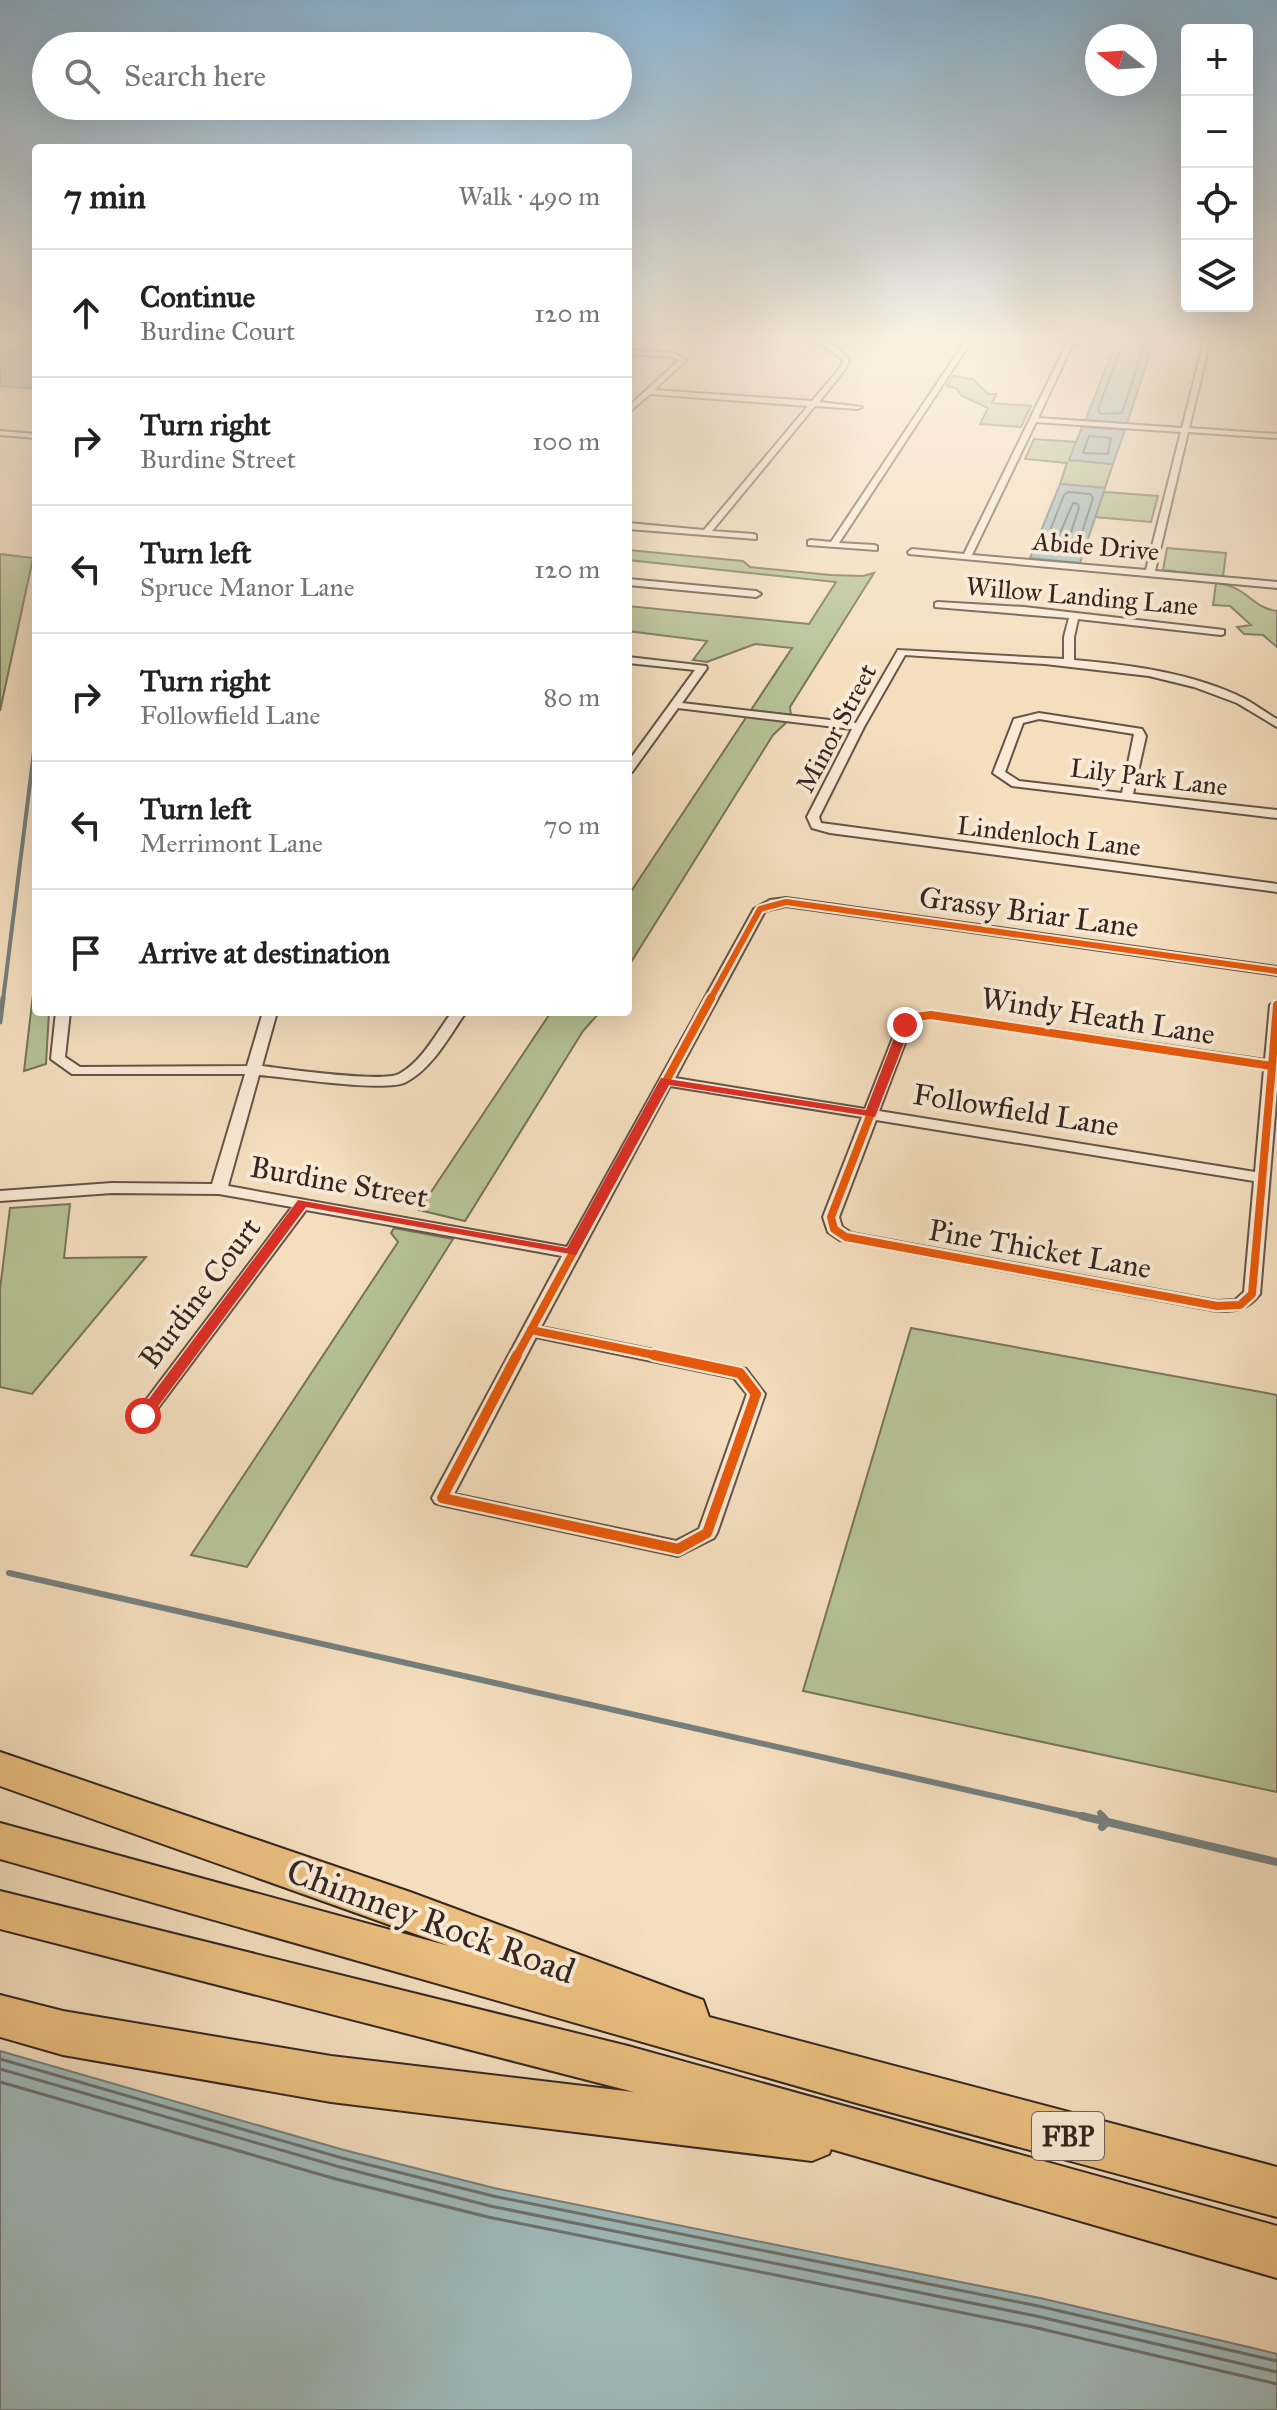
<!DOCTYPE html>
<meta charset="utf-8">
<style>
:root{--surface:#fff;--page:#f2f2f2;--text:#222;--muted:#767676;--line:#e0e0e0}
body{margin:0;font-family:"IM FELL Great Primer",serif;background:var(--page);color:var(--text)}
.controls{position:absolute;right:24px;top:24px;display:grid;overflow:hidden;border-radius:8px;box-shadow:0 8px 32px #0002}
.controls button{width:72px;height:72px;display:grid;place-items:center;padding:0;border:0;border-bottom:2px solid var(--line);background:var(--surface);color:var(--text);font:40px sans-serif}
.compass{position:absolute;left:1085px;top:24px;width:72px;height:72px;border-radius:50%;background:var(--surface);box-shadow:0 8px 32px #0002;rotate:287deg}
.stop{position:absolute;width:24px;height:24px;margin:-18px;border:6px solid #d93025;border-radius:50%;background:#fff}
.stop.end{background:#d93025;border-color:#fff;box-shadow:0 2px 8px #0008}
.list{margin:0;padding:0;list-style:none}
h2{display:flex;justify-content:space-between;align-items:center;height:104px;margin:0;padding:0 32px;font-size:34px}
h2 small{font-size:26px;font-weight:400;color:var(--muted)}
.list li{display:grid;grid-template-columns:52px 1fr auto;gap:24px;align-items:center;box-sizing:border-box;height:128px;padding:0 32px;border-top:2px solid var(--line)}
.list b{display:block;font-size:30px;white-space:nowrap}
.list p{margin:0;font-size:26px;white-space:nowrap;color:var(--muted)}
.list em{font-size:26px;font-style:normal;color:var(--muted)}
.icon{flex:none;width:44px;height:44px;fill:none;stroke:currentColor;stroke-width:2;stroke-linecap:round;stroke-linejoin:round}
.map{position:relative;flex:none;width:1277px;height:2410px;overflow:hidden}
.search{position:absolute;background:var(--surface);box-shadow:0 8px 32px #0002;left:32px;top:32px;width:600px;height:88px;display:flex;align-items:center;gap:20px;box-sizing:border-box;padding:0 28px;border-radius:44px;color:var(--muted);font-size:30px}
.panel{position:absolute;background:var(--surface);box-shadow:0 8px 32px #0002;left:32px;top:144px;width:600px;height:872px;border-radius:8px}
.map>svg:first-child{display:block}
.green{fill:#b6c295;stroke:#76745b;stroke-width:2}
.water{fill:#9fbabb;stroke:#757f7d;stroke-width:2}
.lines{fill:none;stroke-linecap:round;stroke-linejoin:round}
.shore-far1{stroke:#6a706e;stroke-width:2}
.shore{stroke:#6a706e;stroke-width:3}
.stream-far3{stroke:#757f7d;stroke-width:4}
.stream-far2{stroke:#757f7d;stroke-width:5}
.stream-far1{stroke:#757f7d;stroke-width:6}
.stream{stroke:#757f7d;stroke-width:8}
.street-casing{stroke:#655448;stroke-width:4}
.highway-casing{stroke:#352621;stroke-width:4}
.street{fill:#f8ead5;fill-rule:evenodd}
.highway{fill:#eabf7f;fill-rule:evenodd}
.cycleway-far2-casing{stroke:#f8ead5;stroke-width:10}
.cycleway-far1-casing{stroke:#f8ead5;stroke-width:13}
.cycleway-casing{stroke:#f8ead5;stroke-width:15}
.cycleway-far2{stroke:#e8590c;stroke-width:6}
.cycleway-far1{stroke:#e8590c;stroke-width:8}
.cycleway{stroke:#e8590c;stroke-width:10}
.route{fill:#d93025}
.labels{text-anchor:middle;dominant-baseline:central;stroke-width:8;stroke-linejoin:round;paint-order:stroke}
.far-street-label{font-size:26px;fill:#352621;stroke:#f8ead5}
.shield{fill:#f8ead5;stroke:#706157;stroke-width:2}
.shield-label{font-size:28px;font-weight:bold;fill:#352621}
.street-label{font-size:30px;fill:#352621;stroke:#f8ead5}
.near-street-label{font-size:36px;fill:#352621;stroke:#f8ead5}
</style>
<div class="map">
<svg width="1277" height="2410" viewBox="0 0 1277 2410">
<rect width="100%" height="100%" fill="#f4debe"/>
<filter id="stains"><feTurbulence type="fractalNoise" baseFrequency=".0025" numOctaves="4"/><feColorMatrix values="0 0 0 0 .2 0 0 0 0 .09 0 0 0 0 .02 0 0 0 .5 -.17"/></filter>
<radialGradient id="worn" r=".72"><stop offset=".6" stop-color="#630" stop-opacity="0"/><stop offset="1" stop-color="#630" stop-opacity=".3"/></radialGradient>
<g class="green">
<path d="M953,376L973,379L988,394H996L992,403L1031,406L1021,427L980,424L988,408L962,396L956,388L947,386Z"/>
<path d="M1034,439L1076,442L1070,460L1113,464L1105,488L1060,484L1067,463L1025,459Z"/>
<path d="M1104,492L1158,496L1151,522L1095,517Z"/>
<path d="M1167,548L1226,553L1223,577L1163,570Z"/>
<path d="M628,550L743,561L750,567L831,575L863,576L874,573L790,707L791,715L751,710L792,648L755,644L707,662L693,660L707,641L628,631V606L809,624L836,582L628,560Z"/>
<path d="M0,554L33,558L0,711Z"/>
<path d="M1216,583C1247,586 1252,608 1277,611V647L1263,635L1244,634L1237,627L1251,625L1230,606L1213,605Z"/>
<path d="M747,716L788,721L773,735L628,967V896Z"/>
<path d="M36,969V1012H49L46,1064L24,1071Z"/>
<path d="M551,1012H600L583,1031L465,1221L419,1210Z"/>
<path d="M70,1204L64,1258L146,1257L32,1394L0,1387V1289L10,1208Z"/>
<path d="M394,1228L453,1239L247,1567L191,1555L398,1242L391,1233Z"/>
<path d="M911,1328L1277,1395V1792L803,1691Z"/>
</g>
<g class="water">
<path d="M1118,337H1155L1127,424L1085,421Z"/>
<path d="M36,338V389L0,386V354Z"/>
<path d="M1082,427L1125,430L1113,464L1069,460Z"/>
<path d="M1060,484L1105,488L1080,563L1030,558Z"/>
<path d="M0,2051L344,2150L494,2188L1040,2298L1257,2349L1277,2354V2410H0Z"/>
</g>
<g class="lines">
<g class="shore-far1">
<path d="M1125,337L1098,409L1101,414L1122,413L1147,337"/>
<path d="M1089,436L1111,438L1108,454L1083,453Z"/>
<path d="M1068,492L1090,494L1093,498L1076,551L1072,554L1046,552L1044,546L1064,495Z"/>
<path d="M1073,503L1078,504L1079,508L1068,541L1060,543L1058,538Z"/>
</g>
<g class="shore">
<path d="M0,2059L342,2158L493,2196L1038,2306L1277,2361"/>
<path d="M0,2069L340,2167L490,2206L1036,2316L1277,2372"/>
<path d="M0,2082L336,2179L488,2217L1033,2327L1277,2384"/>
</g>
<path class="stream-far3" d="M3,1000L36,735"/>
<path class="stream-far2" d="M0,1022L3,998"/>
<g class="stream-far1">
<path d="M9,1573L1091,1818"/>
<path d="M1100,1813L1104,1818"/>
</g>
<g class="stream">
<path d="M1082,1816L1277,1862"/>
<path d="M1102,1827L1107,1822L1102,1816"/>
</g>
<defs>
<g id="street">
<path d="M812,337C826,337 841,349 849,360L846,368L819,402L862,407L858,409L815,406L712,531L753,534L756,535V539L628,529V523L704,530L808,406L650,394L628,413V407L679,360L672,357L628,354V350L673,353L686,360L654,390L812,401L841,367L843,360Z"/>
<path d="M968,337H974L839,543L874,545L877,546V550L808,545V541L811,540L831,542Z"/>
<path d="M1070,337H1076L1038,418L1182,428L1205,337H1211L1189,428L1277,434V438L1188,432L1155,571L1277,582V588L909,554L908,552L912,549L964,554ZM1036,422L1181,432L1146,570L972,555Z"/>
<path d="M0,431L36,434V438L0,435Z"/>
<path d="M628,579L756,591L761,594L756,597L628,585Z"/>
<path d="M938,602L1024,607L1224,630V634L1221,635L1078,619L1074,637V660C1131,665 1194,673 1245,699C1256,705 1266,713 1277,719V727L1237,703L1194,687L1149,676L1045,664L905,655L864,727L819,817L821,823L1277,884V892L830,833L812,828L807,817L852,729L678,708L632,772L628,773V762L695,670L628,663V657L706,666L707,668L682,703L856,723L898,650L1064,659V637L1069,618L935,607V603Z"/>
<path d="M1039,713L1142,729L1146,736L1133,794L1277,810V818L1012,786L993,773L1014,719ZM1039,719L1134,734L1122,793L1019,781L1005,772L1023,723Z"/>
<path d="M786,898L1277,967V975L786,906L765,911L675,1078L865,1109L898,1025L910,1014L931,1011L1265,1060L1270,1005L1277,1001V1090L1260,1294C1247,1310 1237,1311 1217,1311L840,1240L828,1232L823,1217L862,1117L670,1086L541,1327L746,1369L765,1394L717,1533L714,1538L678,1556L442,1505L435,1503L432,1498L562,1256L306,1210L149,1420H137L134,1416L137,1412L292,1207L219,1194L112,1193L0,1201V1191L112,1183L212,1184L245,1074H72L51,1059L56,1012H70L65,1057L80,1067L247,1066L263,1012H277L262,1066C287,1069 381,1083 399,1074C422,1062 437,1032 452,1012H466C450,1035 432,1069 406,1082C386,1093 287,1077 259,1075L228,1186L567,1247L754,909L770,900ZM931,1019L1264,1069L1255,1172L879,1111L911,1027L919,1021ZM876,1120L1254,1181L1244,1292L1235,1300L1217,1301L851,1233L842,1227L839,1217ZM536,1337L734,1378L747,1394L699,1529L676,1541L454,1494Z"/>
</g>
<g id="highway">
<path d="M0,1752L410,1892L686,1994L703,2000L709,2017L1277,2167V2217L860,2104L0,1859V1823L449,1946L0,1786Z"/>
<path d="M0,1891L628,2046L1277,2226V2278L831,2149L829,2154L812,2161L331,2102L63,2055L0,2037V1995L63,2011L331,2056L634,2092L0,1929Z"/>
</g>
</defs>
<use href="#street" class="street-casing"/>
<use href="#highway" class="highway-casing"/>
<use href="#street" class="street"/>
<use href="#highway" class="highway"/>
<defs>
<path id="cycleway-far2" d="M710,1000L760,909L786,902L1277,971"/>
<g id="cycleway-far1">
<path d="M931,1015L1272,1066L1252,1294L1240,1305L1217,1306L846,1237L834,1229L831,1217L905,1025L915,1017Z"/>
<path d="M1272,1066L1277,1005"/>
<path d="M531,1330L664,1357"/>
<path d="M531,1330L711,998"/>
<path d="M516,1357L531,1330"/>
</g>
<path id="cycleway" d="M517,1355L442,1498L678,1549L707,1533L756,1394L740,1373L654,1355"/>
</defs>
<use href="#cycleway-far2" class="cycleway-far2-casing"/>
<use href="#cycleway-far1" class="cycleway-far1-casing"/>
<use href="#cycleway" class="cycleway-casing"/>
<use href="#cycleway-far2" class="cycleway-far2"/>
<use href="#cycleway-far1" class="cycleway-far1"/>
<use href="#cycleway" class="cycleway"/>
</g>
<linearGradient id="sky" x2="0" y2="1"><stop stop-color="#8bb6d6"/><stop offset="0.5" stop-color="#faf0e2"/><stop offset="1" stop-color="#faf0e2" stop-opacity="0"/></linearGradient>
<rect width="1277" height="675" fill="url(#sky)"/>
<path class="route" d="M905,1021L911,1025L875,1117L669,1085L576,1255L306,1207L148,1420H138L136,1416L298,1200L567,1248L661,1078L866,1110L899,1025Z"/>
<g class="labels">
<g class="far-street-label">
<text transform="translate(1096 546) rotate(5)">Abide Drive</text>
<text transform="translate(1082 596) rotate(5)">Willow Landing Lane</text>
<text transform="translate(836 728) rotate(-62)">Minor Street</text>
<text transform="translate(1149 777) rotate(7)">Lily Park Lane</text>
<text transform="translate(1049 836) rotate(7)">Lindenloch Lane</text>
</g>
<rect class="shield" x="1032" y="2112" width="72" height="48" rx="6"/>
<g class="shield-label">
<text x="1068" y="2136">FBP</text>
</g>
<g class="street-label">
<text transform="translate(1029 912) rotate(8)">Grassy Briar Lane</text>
<text transform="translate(1098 1016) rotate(9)">Windy Heath Lane</text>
<text transform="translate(1016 1110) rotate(9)">Followfield Lane</text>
<text transform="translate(339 1182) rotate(10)">Burdine Street</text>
<text transform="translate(1040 1249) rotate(10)">Pine Thicket Lane</text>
<text transform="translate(200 1293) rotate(-53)">Burdine Court</text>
</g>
<g class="near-street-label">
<text transform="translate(431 1921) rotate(20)">Chimney Rock Road</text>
</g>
</g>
<rect width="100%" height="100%" filter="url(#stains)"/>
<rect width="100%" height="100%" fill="url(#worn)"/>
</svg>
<div class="controls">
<button>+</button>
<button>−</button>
<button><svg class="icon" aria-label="locate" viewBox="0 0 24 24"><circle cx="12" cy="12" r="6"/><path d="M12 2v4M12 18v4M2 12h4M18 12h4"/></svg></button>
<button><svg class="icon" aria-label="layers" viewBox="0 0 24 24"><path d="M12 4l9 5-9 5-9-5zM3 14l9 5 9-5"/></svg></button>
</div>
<svg class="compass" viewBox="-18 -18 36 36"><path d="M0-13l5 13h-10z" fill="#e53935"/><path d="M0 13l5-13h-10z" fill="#767676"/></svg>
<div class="stop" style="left:143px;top:1416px"></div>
<div class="stop end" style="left:905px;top:1025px"></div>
<div class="search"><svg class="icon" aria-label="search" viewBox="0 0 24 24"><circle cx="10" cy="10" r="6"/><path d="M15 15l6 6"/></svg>Search here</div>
<section class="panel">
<h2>7 min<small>Walk · 490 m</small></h2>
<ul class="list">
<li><svg class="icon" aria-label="ahead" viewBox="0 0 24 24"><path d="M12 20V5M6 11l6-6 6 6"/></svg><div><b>Continue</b><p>Burdine Court</p></div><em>120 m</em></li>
<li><svg class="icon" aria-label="right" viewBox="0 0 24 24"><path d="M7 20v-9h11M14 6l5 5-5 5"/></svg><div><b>Turn right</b><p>Burdine Street</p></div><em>100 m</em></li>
<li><svg class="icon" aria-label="left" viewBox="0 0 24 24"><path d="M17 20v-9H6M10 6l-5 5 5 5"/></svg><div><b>Turn left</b><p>Spruce Manor Lane</p></div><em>120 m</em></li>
<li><svg class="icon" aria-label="right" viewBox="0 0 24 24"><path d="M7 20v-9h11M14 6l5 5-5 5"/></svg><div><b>Turn right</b><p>Followfield Lane</p></div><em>80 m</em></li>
<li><svg class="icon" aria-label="left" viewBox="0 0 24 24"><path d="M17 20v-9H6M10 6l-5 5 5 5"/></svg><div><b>Turn left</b><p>Merrimont Lane</p></div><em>70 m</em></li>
<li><svg class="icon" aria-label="arrive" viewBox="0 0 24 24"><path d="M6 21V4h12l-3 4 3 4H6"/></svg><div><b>Arrive at destination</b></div></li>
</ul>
</section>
</div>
